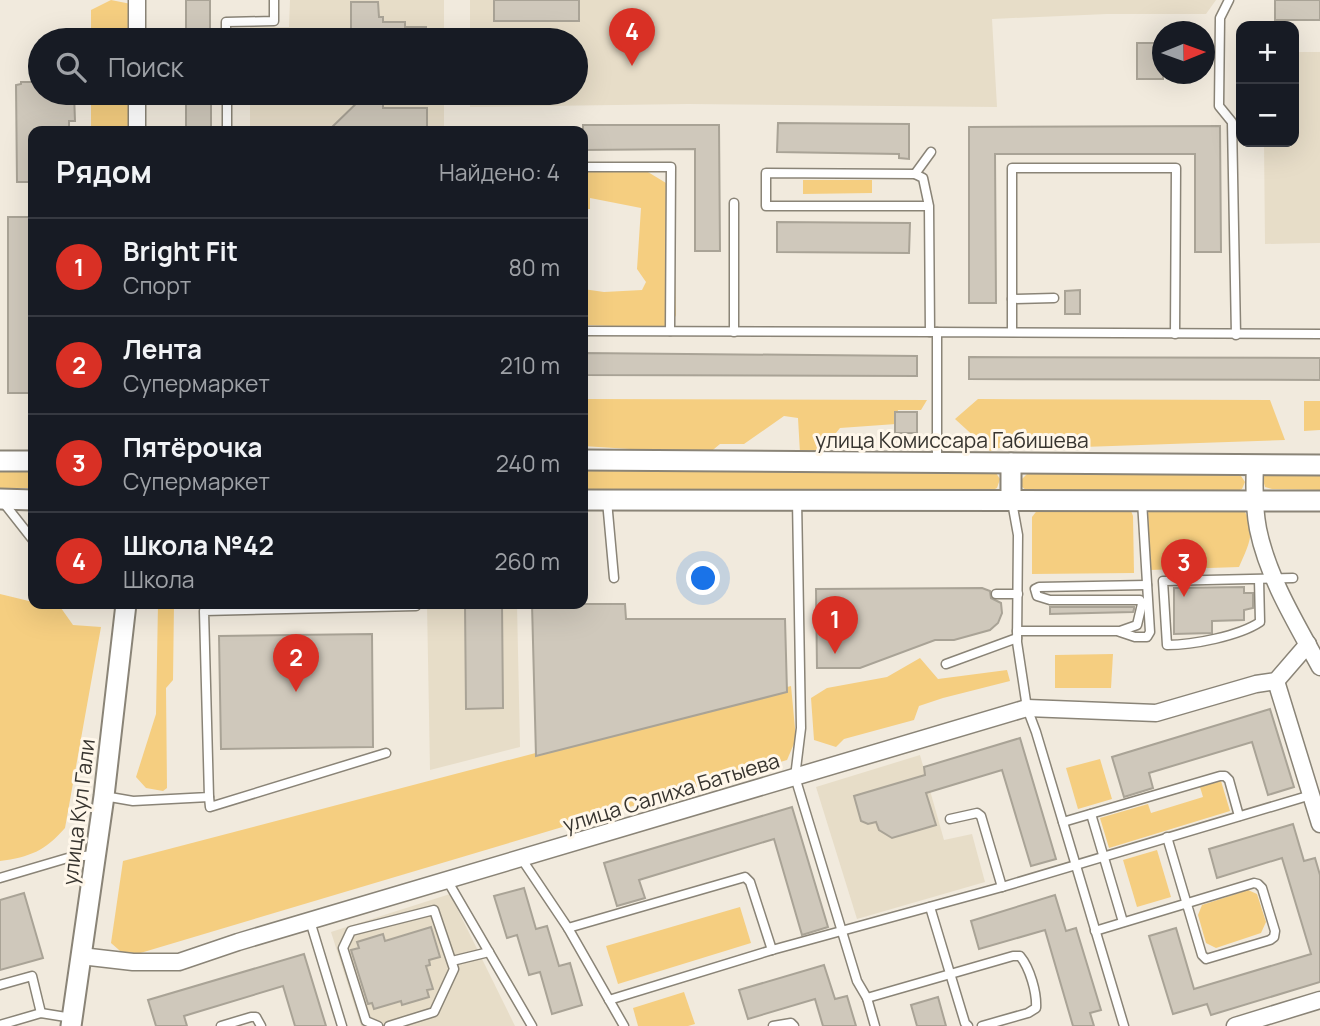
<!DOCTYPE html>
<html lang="ru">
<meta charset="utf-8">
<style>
:root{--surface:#171b24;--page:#20242c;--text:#f1f3f6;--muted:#9ea1a6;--line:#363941;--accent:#d93025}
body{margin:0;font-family:Manrope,sans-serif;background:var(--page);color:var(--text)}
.controls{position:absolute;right:21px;top:21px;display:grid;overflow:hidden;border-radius:14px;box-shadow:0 7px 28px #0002}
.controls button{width:63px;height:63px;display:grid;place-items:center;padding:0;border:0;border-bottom:2px solid var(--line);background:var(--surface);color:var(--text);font:35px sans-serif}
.compass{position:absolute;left:1152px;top:21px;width:63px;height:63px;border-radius:50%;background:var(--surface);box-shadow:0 7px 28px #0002;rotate:89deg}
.you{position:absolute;left:704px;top:579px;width:24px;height:24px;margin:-18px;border:5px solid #fff;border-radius:50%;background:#1a73e8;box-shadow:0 0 0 10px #1a73e833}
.badge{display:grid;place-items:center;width:46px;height:46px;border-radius:50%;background:var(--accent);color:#fff;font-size:23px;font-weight:700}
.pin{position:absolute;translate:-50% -58px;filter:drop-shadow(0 2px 4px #0008)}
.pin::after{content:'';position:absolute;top:37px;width:24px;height:21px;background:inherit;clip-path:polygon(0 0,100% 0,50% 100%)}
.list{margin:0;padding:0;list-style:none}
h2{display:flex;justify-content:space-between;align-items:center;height:91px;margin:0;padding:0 28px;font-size:30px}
h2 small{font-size:23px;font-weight:400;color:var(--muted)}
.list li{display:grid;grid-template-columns:46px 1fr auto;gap:21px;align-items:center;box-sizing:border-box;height:98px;padding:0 28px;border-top:2px solid var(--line)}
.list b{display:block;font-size:26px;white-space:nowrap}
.list p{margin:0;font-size:23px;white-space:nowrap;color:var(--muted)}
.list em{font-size:23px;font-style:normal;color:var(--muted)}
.icon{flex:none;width:38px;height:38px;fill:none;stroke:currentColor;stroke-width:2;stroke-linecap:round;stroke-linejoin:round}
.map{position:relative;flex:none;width:1320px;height:1026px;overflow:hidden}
.search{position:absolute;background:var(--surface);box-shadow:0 7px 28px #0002;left:28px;top:28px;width:560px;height:77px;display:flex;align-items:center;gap:18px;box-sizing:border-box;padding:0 24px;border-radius:38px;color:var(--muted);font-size:26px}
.panel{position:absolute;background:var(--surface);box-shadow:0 7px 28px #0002;left:28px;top:126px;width:560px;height:483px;border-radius:14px}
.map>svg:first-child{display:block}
.built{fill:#e7ddc8}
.green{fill:#f5ce80}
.building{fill:#cfc8bb;stroke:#a9a396;stroke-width:2}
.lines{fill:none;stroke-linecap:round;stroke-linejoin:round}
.service-casing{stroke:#8a8477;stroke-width:11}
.minor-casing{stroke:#8a8477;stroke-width:19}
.tertiary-casing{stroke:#8a8477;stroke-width:23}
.service{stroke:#fff;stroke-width:8}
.minor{stroke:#fff;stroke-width:16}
.tertiary{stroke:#fff;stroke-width:19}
.labels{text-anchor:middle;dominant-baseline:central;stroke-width:6;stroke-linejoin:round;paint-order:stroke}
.street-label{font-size:21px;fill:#37342f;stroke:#fff7ea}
</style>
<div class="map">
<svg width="1320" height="1026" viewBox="0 0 1320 1026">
<rect width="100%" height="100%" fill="#f1eadd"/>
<g class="built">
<path d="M290,0H444V40H250V27H289Z"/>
<path d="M470,0H1216L1206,14H1107L992,19L997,107L688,104L470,107V93H576V40H470Z"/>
<path d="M1294,52H1320V243L1265,244L1264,142H1294Z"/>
<rect x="250" y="93" width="194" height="38"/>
<path d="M427,604H517L520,747L430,770Z"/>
<path d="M920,755L944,840L972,834L985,882L857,919L816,787Z"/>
<path d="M450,894L515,1026H361L331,932Z"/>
</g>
<g class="green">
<path d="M111,0L131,4L130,40H91V10Z"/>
<path d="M91,93H130L131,131H91Z"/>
<path d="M583,169H643L666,183L674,226L676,315L670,328L583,325V289L604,292L642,290L646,282L637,269L641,208L590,198V209H583Z"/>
<path d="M803,180H872V193L803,194Z"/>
<path d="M583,399L927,400L921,410H898L896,424L840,428L819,454L800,453L798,418L784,416L744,444H720L708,454L583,446Z"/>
<path d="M978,399L1270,400L1285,440L1083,447C1047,436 1025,439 990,451L955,419Z"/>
<path d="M1304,401H1320V430L1304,431Z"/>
<rect x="0" y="467" width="33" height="21"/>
<path d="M583,469L991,472L996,473L1000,479L997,488L991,491L583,490Z"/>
<path d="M1320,471V490L1272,489L1265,487L1263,480L1265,474Z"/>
<path d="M1029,472L1239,473L1245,482L1242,489L1235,492L1027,491L1021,486V480Z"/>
<path d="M1241,506C1258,529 1249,544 1239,567L1150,570L1148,513L1150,510Z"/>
<path d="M1039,508H1130L1133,516L1134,573L1032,574V517Z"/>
<path d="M0,594L33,602V604L61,608L73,625L101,627L65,828C45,851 30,857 0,861Z"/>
<path d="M158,604H174L173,680L166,688L167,788L163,791L146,788L136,777L156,714Z"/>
<path d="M1113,654L1111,688H1055V655Z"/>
<path d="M920,658L938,679L1007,670L1010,681L943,698L919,706L914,720L844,739L836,747L814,740L811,698L827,688L887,677Z"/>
<path d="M791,686L796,739L787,760L127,957L111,943L123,861Z"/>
<path d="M1100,759L1112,799L1078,809L1066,768Z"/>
<path d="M1221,781L1230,811L1109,848L1100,818L1148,804L1151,813L1203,797L1200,787Z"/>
<path d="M1157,850L1171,897L1137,907L1123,860Z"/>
<path d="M1248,890L1257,894L1266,922L1261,933L1216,948L1206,943L1198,915L1202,905Z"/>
<path d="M740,907L751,943L618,984L606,946Z"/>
<path d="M684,992L695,1024L688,1026H638L633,1008Z"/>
</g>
<g class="building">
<rect x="186" y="0" width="24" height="40"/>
<rect x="494" y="0" width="85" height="21"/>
<rect x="1275" y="0" width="45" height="20"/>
<path d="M351,2H378L379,17H383V22H405V27H426V40H351Z"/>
<rect x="1137" y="43" width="26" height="36"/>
<path d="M21,82H40V93H74L75,121H69V131H33V182H17L16,85L21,84Z"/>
<rect x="186" y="93" width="25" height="38"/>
<path d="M367,93H378V100H383V108H427V131H328Z"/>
<path d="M778,123L909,124V159L899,158V154L777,152Z"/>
<path d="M583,125H719L720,251H695V149L583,150Z"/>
<path d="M1220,126L1221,252H1195V154H995L996,303H969V127Z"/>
<rect x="8" y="217" width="25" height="176"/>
<path d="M777,222L910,223L909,253L777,252Z"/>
<path d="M1080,290V314H1065V291Z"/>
<path d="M583,353L917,356V376L583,375Z"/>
<path d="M969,357L1320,358V380L969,379Z"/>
<rect x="895" y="412" width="22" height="21"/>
<path d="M1244,587V593H1253V608L1244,610V620L1212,621V633L1174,634V588Z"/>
<path d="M982,588L990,591L991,598L1001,603L1002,613L998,623L990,630L954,640H935L860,668H817L816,589Z"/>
<path d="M465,604H502L503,708L466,709Z"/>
<path d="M532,604H625L626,619H785L787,692L536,756Z"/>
<path d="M1050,607H1134V609L1133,612L1050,614Z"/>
<path d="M372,634L373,747L221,749L219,636Z"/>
<path d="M1270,709L1294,787L1268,795L1252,742L1149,773L1153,788L1124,797L1112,757Z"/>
<path d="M1020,738L1056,859L1031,866L1002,770L926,793L936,825L892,838L879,830L876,822L868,824L861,821L854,796L925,775L924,767Z"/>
<path d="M792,807L828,927L802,935L774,839L639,880L645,898L617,906L604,863Z"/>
<path d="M1293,824L1304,861L1315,858L1320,875V982L1211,1015L1207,1004L1173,1014L1149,936L1176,928L1194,989L1311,954L1282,858L1217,878L1209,849Z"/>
<path d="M524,888L536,929L547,926L559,966L570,963L582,1005L552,1014L540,972L529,975L517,935L507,938L494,896Z"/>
<path d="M24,893L43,958L0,970V900Z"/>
<path d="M1055,895L1066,931L1076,928L1101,1010L1090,1013L1094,1026H1073L1045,930L979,949L971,921Z"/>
<path d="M431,927L440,957L429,960L430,965L426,966L433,989L427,990L429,997L402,1005L401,1001L374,1009L372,1003L368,1004L351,950L359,948L357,942L383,934L385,941Z"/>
<path d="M304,954L326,1026H295L283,986L184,1016L187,1026H156L148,1000Z"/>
<path d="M824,965L835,999L847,996L856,1026H823L815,999L748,1019L739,990Z"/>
<path d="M938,997L946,1026H917L911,1005Z"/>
</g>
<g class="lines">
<defs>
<g id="service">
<path d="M1229,0L1220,18L1219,106L1232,122L1236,335"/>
<path d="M226,40V22L274,21V0"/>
<path d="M227,93V131"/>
<path d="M583,167H671L670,331"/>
<path d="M915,174L931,152"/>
<path d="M734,203V332"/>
<path d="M929,206L923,178L915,174L766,173V206H929L930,332H937"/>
<path d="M1012,299L1054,298"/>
<path d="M583,331L930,332"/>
<path d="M1012,332V168H1176L1175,334"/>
<path d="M937,462V332L1320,334"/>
<path d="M797,500L801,728L795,777L857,981L867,998L875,1026"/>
<path d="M607,501L614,578"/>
<path d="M3,502L33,540"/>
<path d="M1012,502L1018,535L1017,642L1027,708L1036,732L1124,1026"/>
<path d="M1259,579L1260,622C1239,636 1193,645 1167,645L1163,581L1293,578"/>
<path d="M996,594H1018"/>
<path d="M1017,631H1120L1137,625L1142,604L1140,600H1050L1037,596L1035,589L1039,587L1147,585"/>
<path d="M1120,632L1135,637H1147L1150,632L1142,501"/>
<path d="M946,664L1017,638"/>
<path d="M104,796L133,801L209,797L204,611L416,606V604"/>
<path d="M209,797L210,807L386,753"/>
<path d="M1091,814L1123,922"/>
<path d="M950,819L977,813L981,816L1002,887"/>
<path d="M1063,822L1220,776H1225L1229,780L1239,816"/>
<path d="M521,858L568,928L624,1026"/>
<path d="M0,878L71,857L96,855"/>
<path d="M447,880L532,1026"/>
<path d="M930,907L965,1023L968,1026"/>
<path d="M310,921L342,1026"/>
<path d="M568,928L745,877L750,882L772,950"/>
<path d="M1095,931L1254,883L1258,884L1262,888L1275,931L1274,937L1270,940L1206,959L1202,955L1167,837"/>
<path d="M452,961L489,952"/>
<path d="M0,985L32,976L41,1013"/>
<path d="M867,998L1013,956H1020C1030,968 1037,993 1036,1008L1028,1013L982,1026"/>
<path d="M609,1000L772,950L1002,887L1311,795"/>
<path d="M0,1025L41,1013L72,1018"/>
<path d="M221,1026L251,1017H256L261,1026"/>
<path d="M378,1026L366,1021L343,948L351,931L434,910L454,969L434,1012L389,1026"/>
<path d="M773,1026L791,1023L794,1026"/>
</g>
<g id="minor">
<path d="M137,40V0"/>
<path d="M137,131V93"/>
<path d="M1255,465C1254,486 1254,508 1258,529C1268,578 1296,623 1320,667"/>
<path d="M1276,681L1320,824"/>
<path d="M81,956L133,962H179L238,942L1027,708L1156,713L1256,684L1276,681L1308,644"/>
<path d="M1235,1026L1320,1000"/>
</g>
<g id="tertiary">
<path d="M583,460L1320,465"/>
<path d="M0,461H33"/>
<path d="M0,499L33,500"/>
<path d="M583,500L1320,501"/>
<path d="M1011,500V463"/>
<path d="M71,1026L104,796L126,604"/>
</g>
</defs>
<use href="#service" class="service-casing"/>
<use href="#minor" class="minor-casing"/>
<use href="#tertiary" class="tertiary-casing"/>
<use href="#service" class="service"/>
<use href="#minor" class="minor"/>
<use href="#tertiary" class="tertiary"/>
</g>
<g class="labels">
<g class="street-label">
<text x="952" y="440">улица Комиссара Габишева</text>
<text transform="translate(671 792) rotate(-17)">улица Салиха Батыева</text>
<text transform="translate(78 812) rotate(-83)">улица Кул Гали</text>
</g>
</g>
</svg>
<div class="controls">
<button>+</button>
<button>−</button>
</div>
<svg class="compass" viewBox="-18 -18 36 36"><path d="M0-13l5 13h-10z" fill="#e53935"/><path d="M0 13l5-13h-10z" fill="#9ea1a6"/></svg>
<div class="you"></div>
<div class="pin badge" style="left:835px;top:654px">1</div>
<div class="pin badge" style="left:296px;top:692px">2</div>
<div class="pin badge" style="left:1184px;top:597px">3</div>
<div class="pin badge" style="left:632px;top:66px">4</div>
<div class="search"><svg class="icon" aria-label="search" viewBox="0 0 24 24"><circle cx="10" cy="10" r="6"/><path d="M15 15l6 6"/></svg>Поиск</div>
<section class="panel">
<h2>Рядом<small>Найдено: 4</small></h2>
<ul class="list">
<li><span class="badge">1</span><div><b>Bright Fit</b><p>Спорт</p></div><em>80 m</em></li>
<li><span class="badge">2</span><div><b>Лента</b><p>Супермаркет</p></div><em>210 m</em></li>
<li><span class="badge">3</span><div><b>Пятёрочка</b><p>Супермаркет</p></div><em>240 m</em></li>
<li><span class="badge">4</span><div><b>Школа №42</b><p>Школа</p></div><em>260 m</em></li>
</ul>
</section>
</div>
